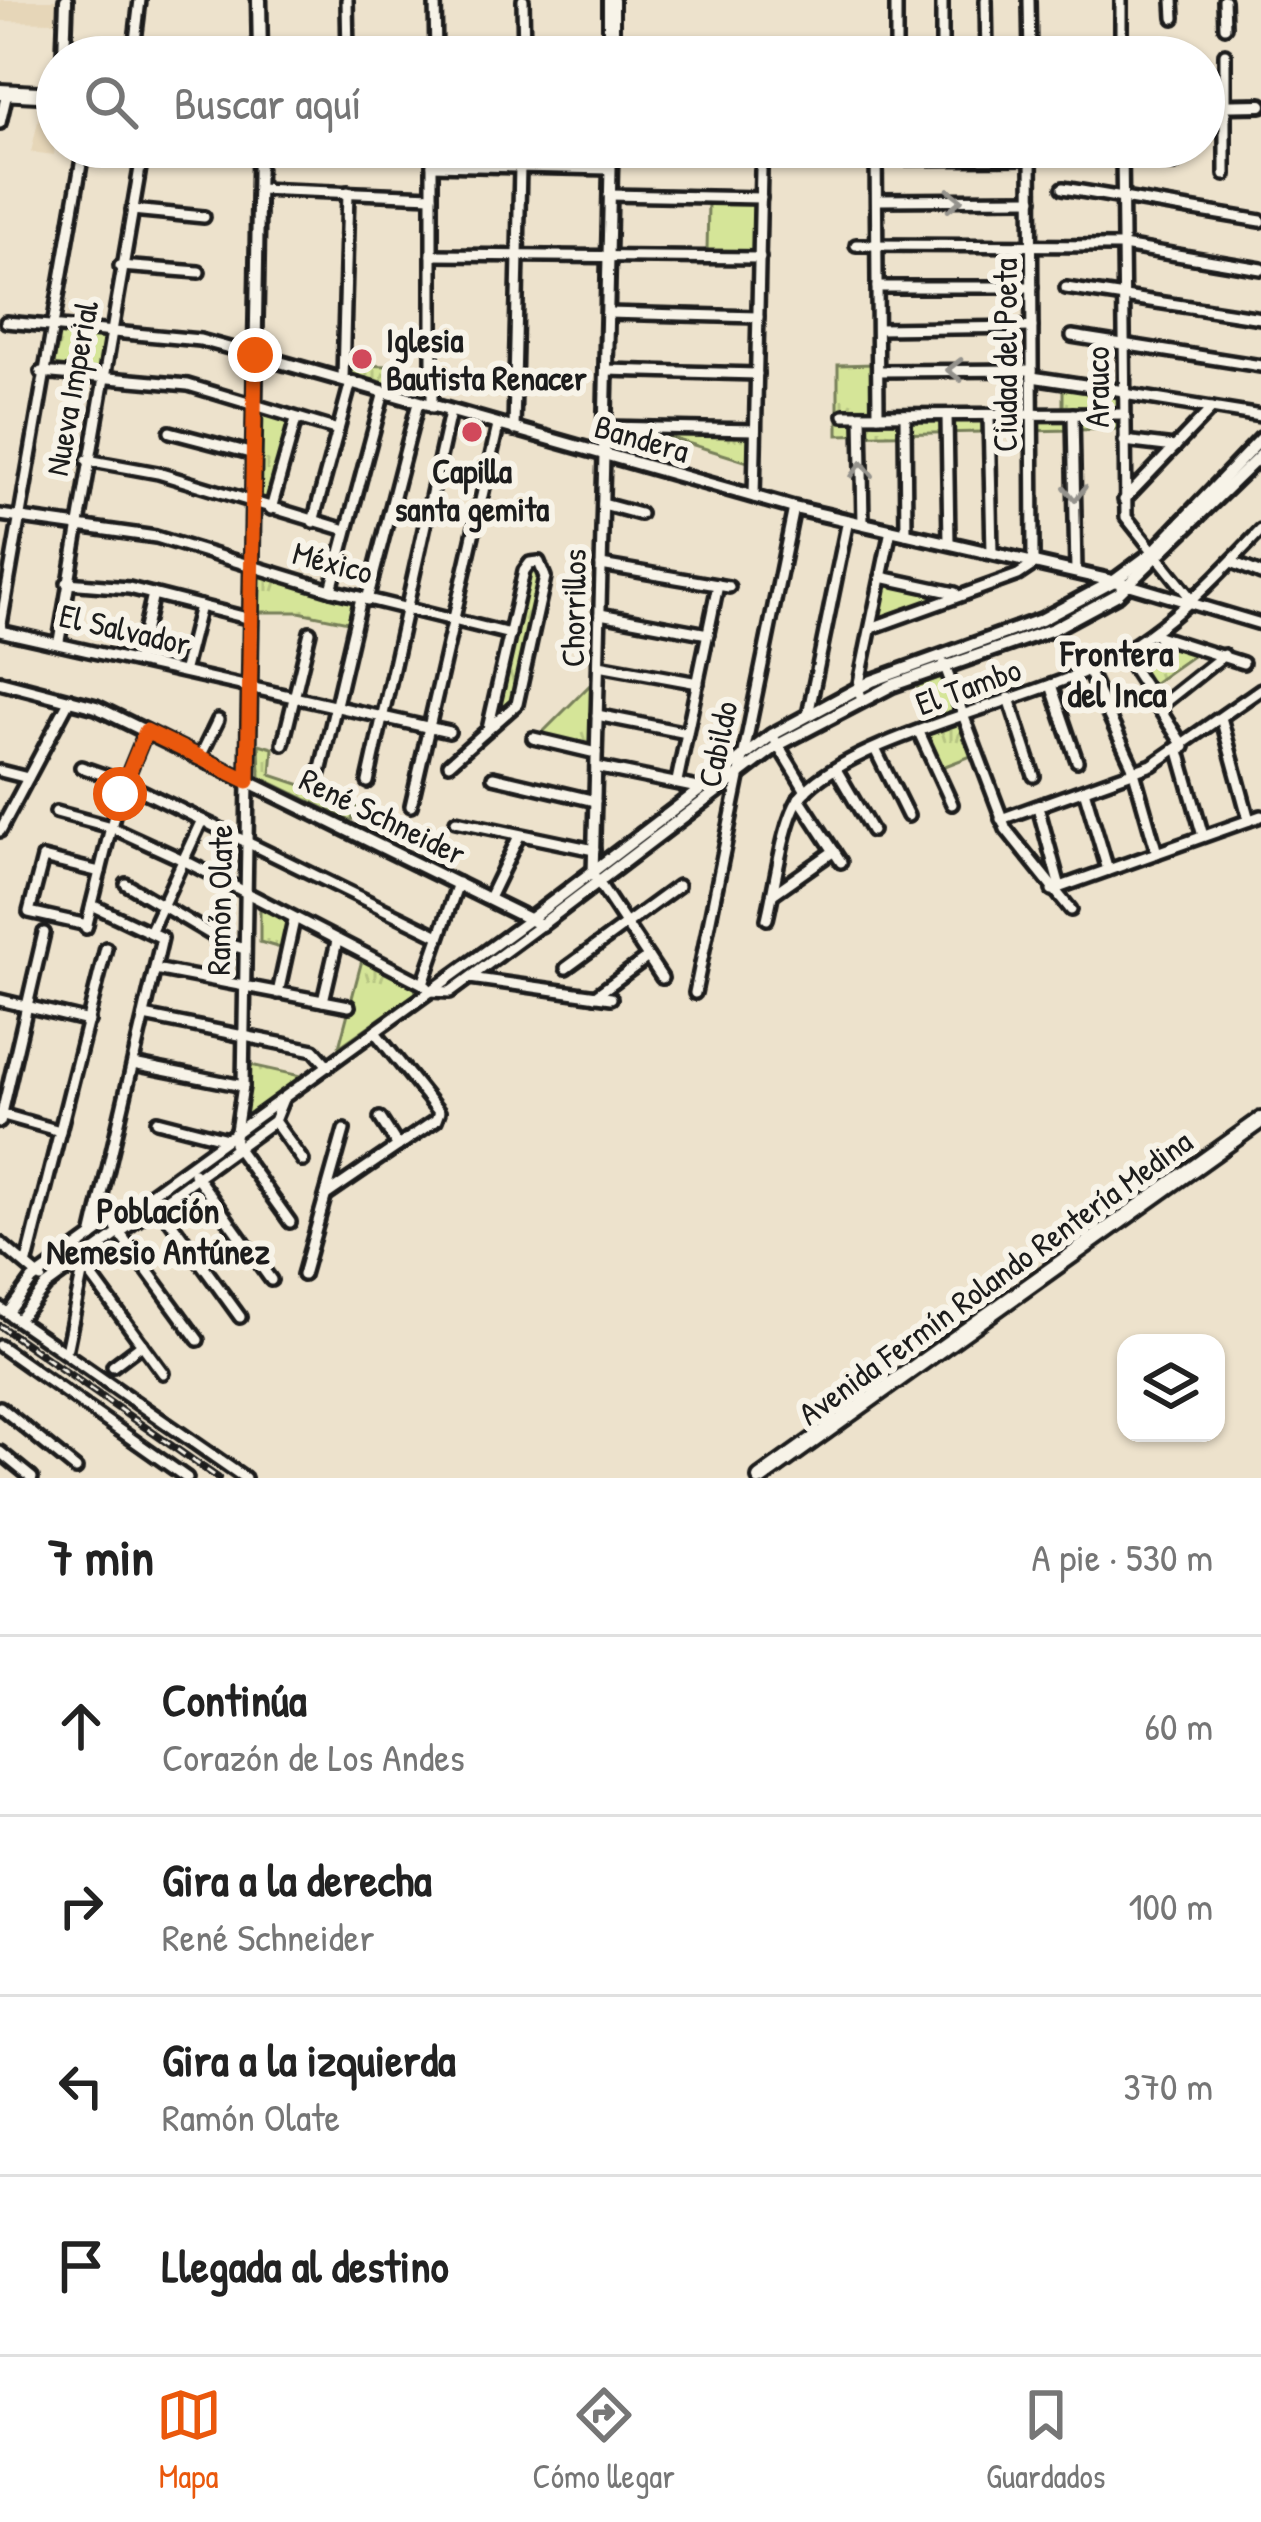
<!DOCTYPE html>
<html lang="es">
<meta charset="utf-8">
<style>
:root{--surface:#fff;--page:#f2f2f2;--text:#222;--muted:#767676;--line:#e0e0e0;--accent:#ea580c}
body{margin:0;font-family:"Patrick Hand",sans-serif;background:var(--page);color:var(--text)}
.controls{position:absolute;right:36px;bottom:36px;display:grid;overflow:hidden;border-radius:24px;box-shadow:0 3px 9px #0004}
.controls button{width:108px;height:108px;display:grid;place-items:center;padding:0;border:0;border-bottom:3px solid var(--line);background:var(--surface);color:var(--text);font:60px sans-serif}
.stop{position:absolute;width:36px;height:36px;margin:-27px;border:9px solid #ea580c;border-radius:50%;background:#fff}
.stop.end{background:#ea580c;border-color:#fff;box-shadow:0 3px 12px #0008}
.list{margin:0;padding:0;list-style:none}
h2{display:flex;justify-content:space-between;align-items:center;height:156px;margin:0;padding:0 48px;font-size:51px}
h2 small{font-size:39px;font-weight:400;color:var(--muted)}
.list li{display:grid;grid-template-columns:78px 1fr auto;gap:36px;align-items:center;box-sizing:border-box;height:180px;padding:0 48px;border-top:3px solid var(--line)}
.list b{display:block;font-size:45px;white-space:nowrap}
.list p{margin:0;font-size:39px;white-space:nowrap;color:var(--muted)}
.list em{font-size:39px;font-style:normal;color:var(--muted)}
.icon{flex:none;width:66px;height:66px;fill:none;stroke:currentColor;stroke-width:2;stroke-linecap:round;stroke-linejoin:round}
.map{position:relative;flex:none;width:1261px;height:1478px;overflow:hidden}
.search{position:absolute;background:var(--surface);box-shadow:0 3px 9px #0004;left:36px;right:36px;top:36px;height:132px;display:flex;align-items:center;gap:30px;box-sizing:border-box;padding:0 42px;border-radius:66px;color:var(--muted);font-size:45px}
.sheet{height:876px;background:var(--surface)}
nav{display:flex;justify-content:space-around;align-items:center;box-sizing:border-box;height:168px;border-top:3px solid var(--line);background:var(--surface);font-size:33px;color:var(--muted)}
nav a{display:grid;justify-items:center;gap:6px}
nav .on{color:var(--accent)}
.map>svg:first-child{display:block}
.built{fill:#e6d6b8}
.grass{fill:url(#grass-tufts);stroke:#78805a;stroke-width:3}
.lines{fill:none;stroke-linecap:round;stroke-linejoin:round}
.minor-casing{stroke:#1c1c1c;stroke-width:18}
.tertiary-casing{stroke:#1c1c1c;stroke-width:20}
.secondary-casing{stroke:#1c1c1c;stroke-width:21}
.primary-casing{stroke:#1c1c1c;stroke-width:22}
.minor{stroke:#f7f3e8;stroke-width:9}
.tertiary{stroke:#f7f3e8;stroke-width:10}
.secondary{stroke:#f7f3e8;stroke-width:12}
.primary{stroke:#f7f3e8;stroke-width:14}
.rail-casing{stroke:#1c1c1c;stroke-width:8}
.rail{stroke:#f7f3e8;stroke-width:3;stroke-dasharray:9;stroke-linecap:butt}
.oneway{stroke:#94928c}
.route{stroke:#ea580c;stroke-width:15}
.poi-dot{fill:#d1495b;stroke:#f7f3e8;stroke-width:4.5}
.labels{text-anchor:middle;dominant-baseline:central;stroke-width:12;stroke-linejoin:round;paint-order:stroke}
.poi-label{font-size:33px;font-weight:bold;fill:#1c1c1c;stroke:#f7f3e8;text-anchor:start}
.street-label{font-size:33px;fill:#1c1c1c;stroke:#f7f3e8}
.neighbourhood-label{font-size:36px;font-weight:bold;fill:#1c1c1c;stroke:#f7f3e8}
</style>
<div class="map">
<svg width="1261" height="1478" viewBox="0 0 1261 1478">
<defs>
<pattern id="grass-tufts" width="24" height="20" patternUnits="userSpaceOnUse" patternTransform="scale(3)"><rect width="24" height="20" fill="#d5e598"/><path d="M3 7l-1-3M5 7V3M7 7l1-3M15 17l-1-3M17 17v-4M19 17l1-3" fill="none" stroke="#b6c482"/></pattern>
</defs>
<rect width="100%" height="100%" fill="#ede2cc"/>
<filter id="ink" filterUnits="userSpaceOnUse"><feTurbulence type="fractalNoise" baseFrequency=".00833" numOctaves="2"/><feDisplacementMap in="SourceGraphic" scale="24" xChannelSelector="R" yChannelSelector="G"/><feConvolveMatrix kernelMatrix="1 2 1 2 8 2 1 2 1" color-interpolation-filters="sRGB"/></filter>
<g filter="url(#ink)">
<g class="built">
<path d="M0,0H59L58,22L0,21Z"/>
<path d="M57,103L54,155L31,152L42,104Z"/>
</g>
<g class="grass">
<path d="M708,203L757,204L756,252L707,251Z"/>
<path d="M56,329L108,332L101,372L48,367Z"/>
<path d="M874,364L875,417L1063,416V385L1119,393V429L838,435V365Z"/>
<path d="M352,365L429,367L430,398L352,377Z"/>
<path d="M262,412L295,420L272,501L258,497Z"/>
<path d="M649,431L750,432L748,462Z"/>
<path d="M535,569L541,573L515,703L494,720L529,571Z"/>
<path d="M253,573L357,601L353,623L299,612H256Z"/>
<path d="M884,580L948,594L876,620Z"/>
<path d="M1152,639L1195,654L1151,685L1130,654Z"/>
<path d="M944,676L974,755L940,768L926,736L935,732L917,686Z"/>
<path d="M591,684L590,750L539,736Z"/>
<path d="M259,744L273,748L271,775L358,804L351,821L260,777Z"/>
<path d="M260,905L290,920L284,949L260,942Z"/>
<path d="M362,960L415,987L416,993L339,1047Z"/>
<path d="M246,1064L305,1077L239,1126Z"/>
</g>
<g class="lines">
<defs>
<g id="minor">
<path d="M347,0L348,57"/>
<path d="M435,0L436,57"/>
<path d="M523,0L524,57"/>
<path d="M896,0V57"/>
<path d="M942,0V57"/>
<path d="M986,0L987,57"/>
<path d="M1029,0L1030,57"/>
<path d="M1173,0L1174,18"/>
<path d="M1224,0L1225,27"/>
<path d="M1063,50L1121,49"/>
<path d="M1225,54V175"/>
<path d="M1173,55V57"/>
<path d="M133,57L140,0"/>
<path d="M1121,57V0"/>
<path d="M0,123L7,93"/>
<path d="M876,147L878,415"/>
<path d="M1031,147L1033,563"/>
<path d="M1122,147L1126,517L1193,601"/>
<path d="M876,159L1032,158"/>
<path d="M1174,164V147"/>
<path d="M432,165L610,169"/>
<path d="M1063,188L1261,221"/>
<path d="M258,189L432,196"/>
<path d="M609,195L761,198"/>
<path d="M877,200L1032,199"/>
<path d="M132,210L204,217"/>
<path d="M856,245L1123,246L1261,269"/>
<path d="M432,255L760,258"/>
<path d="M120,266L199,272"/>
<path d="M877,287H1032"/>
<path d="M1066,288L1261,318"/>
<path d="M607,313L758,317"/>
<path d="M6,322L200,340L255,355"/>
<path d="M878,329L1032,327"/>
<path d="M1072,336L1261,366"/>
<path d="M606,370L757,374"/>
<path d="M878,371L1032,370"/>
<path d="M41,372L188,385L338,430"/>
<path d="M1032,377L1124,391"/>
<path d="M343,379L348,192"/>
<path d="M1124,394L1261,416"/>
<path d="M432,407V147"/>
<path d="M1073,414L1076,572"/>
<path d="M844,415L1124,414"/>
<path d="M861,415L863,524"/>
<path d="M905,415L906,534"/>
<path d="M947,415L949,543"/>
<path d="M989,415L992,553"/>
<path d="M604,427L755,430"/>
<path d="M514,430L520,167"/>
<path d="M170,432L254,454"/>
<path d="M1124,441L1175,447"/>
<path d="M604,455L593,874L662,978"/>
<path d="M87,460L158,473L346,530"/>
<path d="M754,497L761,170"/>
<path d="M1124,500L1212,408"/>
<path d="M603,504L640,514"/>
<path d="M271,509L296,419"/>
<path d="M0,515L156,537L331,590L510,634"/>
<path d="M313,522L351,382"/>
<path d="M1232,562L1261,574"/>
<path d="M601,565L729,587"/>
<path d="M881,577L955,593"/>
<path d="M67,583L129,588L251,619"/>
<path d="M1130,585L1261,624"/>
<path d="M331,590L384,392"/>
<path d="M367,600L418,403"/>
<path d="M600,614L708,634"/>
<path d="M871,628L1018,575L1036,563"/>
<path d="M0,630L84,147"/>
<path d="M0,631L449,732"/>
<path d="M1152,634L1243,663"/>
<path d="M59,641L140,168L127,149"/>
<path d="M1123,653L1184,747"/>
<path d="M138,658L153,594"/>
<path d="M944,664L1006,829L1071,910"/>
<path d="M599,665L698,683"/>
<path d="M184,669L200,606"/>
<path d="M1088,671L1132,765L1157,853"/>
<path d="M1051,685L1077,761"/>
<path d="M1009,698L1034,776"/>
<path d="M862,700L858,688L891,530"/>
<path d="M1160,706L1224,655"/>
<path d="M597,715L687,733"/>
<path d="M808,715L848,520"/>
<path d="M1222,721L1249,820"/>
<path d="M919,732L952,804"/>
<path d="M772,735L806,791"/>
<path d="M533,738L596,753"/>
<path d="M283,744L310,632"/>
<path d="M876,751L908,816"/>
<path d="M1179,751L1203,836"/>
<path d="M200,757L218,720"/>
<path d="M449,764L517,704L545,577L539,562L530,563L524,571L488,729"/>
<path d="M81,767L124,782L439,936"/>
<path d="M596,767L703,789"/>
<path d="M0,771L28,778"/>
<path d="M837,771L872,831"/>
<path d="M320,773L361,598"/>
<path d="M493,777L595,801"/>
<path d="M248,781L243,1086L234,1144L290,1222"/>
<path d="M677,781L718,585"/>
<path d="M368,782L450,412"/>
<path d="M1085,793L1108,870"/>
<path d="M799,798L841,862"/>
<path d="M411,806L498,426"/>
<path d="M1038,807L1060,887"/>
<path d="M56,812L111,827L183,860L423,984"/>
<path d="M1001,819L1152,765L1261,689"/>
<path d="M456,821L594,850"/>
<path d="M0,831L70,699"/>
<path d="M126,884L227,944L245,949"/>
<path d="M1052,890L1261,816"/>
<path d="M773,894L834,851"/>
<path d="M489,898L519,836"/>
<path d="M767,919C775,888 783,819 801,796C848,739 1023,702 1093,668C1161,636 1210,584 1261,530"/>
<path d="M87,925L29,912L43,858L100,872"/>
<path d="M86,928L118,799L146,731"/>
<path d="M151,930L202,820"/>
<path d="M566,968L678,886"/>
<path d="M155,969L349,1006"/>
<path d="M470,978L611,998"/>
<path d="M427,987L423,984L458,883"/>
<path d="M431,991L450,992L541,925"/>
<path d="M278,993L294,920"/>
<path d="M695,993L794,508"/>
<path d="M595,996L648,957"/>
<path d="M0,1000L89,1021"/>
<path d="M323,1001L337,941"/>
<path d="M144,1016L314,1050L328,1066"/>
<path d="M133,1064L243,1086"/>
<path d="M0,1114L60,1131"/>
<path d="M380,1118L398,1146"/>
<path d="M157,1121L227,1139"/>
<path d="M274,1121L303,1161"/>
<path d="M0,1122L44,933"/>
<path d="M194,1173L271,1280"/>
<path d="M326,1195L436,1120L439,1112L375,1032"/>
<path d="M155,1200L240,1317"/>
<path d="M116,1228L198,1340"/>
<path d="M92,1237L162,938L92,905"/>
<path d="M0,1243L41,1278"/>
<path d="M77,1256L163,1373"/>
<path d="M27,1262L106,948"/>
<path d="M303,1275L344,1130"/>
<path d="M0,1308L245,1478"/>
<path d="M8,1313L32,1280L529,920"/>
<path d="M18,1320L46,1286L274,1121L283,1099"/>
<path d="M0,1346L187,1478"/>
<path d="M67,1347L84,1265"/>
<path d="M113,1366L142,1344"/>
<path d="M0,1407L76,1469"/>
<path d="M0,1452L32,1478"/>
</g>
<g id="tertiary">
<path d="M64,57L66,0"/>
<path d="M1204,106L1261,105"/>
<path d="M255,355L794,508L1130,585"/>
<path d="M604,455L611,147"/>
<path d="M0,682L96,707L541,925L778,745L893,685L1053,629L1118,594L1261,455"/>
<path d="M248,781L259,147"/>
<path d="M529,920L772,735L872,681L1041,620L1114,581L1152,553L1261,439"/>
</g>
<path id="secondary" d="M259,0L260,57"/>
<g id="primary">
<path d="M611,0V57"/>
<path d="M0,92L57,95"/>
<path d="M760,1478L1261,1120"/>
</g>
</defs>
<use href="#minor" class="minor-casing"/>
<use href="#tertiary" class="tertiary-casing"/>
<use href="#secondary" class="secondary-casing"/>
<use href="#primary" class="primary-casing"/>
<use href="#minor" class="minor"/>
<use href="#tertiary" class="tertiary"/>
<use href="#secondary" class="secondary"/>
<use href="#primary" class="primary"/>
<defs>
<path id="rail" d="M0,1326L218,1478"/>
</defs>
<use href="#rail" class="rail-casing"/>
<use href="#rail" class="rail"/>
</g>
<defs><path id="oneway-chevron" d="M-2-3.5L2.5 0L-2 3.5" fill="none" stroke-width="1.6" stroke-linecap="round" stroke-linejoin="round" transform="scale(3)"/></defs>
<g class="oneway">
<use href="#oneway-chevron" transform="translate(954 200)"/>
<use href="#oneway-chevron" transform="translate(955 370) rotate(180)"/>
<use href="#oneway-chevron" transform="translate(862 470) rotate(-91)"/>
<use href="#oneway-chevron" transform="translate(1075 493) rotate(89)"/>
</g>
</g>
<g class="lines" filter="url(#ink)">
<path class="route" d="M120,794L146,731L248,781L255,355"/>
</g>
<g class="poi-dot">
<circle cx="362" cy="359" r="12"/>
<circle cx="472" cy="432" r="12"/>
</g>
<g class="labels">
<g class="poi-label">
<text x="386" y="340">Iglesia<tspan x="386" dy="38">Bautista Renacer</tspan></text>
<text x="472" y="471" text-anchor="middle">Capilla<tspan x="472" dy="38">santa gemita</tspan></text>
</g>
<g class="street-label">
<text transform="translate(1005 355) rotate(-90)">Ciudad del Poeta</text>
<text transform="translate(1097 387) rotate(-90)">Arauco</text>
<text transform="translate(71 388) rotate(-80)">Nueva Imperial</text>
<text transform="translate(642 438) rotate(16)">Bandera</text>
<text transform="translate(333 562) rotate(15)">México</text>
<text transform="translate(573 608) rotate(-89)">Chorrillos</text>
<text transform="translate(125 629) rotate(13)">El Salvador</text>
<text transform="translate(968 686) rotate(-20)">El Tambo</text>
<text transform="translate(717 744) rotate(-78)">Cabildo</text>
<text transform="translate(383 816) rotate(26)">René Schneider</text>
<text transform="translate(219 900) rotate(-89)">Ramón Olate</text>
<text transform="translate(995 1277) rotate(-36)">Avenida Fermín Rolando Rentería Medina</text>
</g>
<g class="neighbourhood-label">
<text x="1117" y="652">Frontera<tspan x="1117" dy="41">del Inca</tspan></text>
<text x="158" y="1209">Población<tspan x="158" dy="41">Nemesio Antúnez</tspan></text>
</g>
</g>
</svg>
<div class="controls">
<button><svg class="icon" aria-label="layers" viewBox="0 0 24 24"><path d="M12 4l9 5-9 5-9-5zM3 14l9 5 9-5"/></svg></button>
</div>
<div class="stop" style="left:120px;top:794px"></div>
<div class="stop end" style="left:255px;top:355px"></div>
<div class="search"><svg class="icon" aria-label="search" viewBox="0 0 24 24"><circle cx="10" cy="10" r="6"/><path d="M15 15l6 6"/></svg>Buscar aquí</div>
</div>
<section class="sheet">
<h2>7 min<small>A pie · 530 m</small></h2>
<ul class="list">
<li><svg class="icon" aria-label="ahead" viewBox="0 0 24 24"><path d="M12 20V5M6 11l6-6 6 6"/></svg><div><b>Continúa</b><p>Corazón de Los Andes</p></div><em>60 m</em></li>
<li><svg class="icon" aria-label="right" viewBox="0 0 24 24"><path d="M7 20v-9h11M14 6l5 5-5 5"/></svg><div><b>Gira a la derecha</b><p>René Schneider</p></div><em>100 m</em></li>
<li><svg class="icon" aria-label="left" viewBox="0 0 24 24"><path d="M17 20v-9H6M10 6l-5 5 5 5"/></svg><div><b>Gira a la izquierda</b><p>Ramón Olate</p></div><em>370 m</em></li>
<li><svg class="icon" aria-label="arrive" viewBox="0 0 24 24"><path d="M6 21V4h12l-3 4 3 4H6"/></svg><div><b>Llegada al destino</b></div></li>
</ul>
</section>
<nav>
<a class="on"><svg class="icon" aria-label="map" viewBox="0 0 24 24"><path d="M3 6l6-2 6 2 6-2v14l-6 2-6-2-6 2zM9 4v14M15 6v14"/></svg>Mapa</a>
<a><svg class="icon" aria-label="directions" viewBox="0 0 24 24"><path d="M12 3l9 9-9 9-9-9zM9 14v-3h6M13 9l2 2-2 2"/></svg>Cómo llegar</a>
<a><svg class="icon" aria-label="saved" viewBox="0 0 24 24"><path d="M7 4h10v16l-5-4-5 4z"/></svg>Guardados</a>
</nav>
